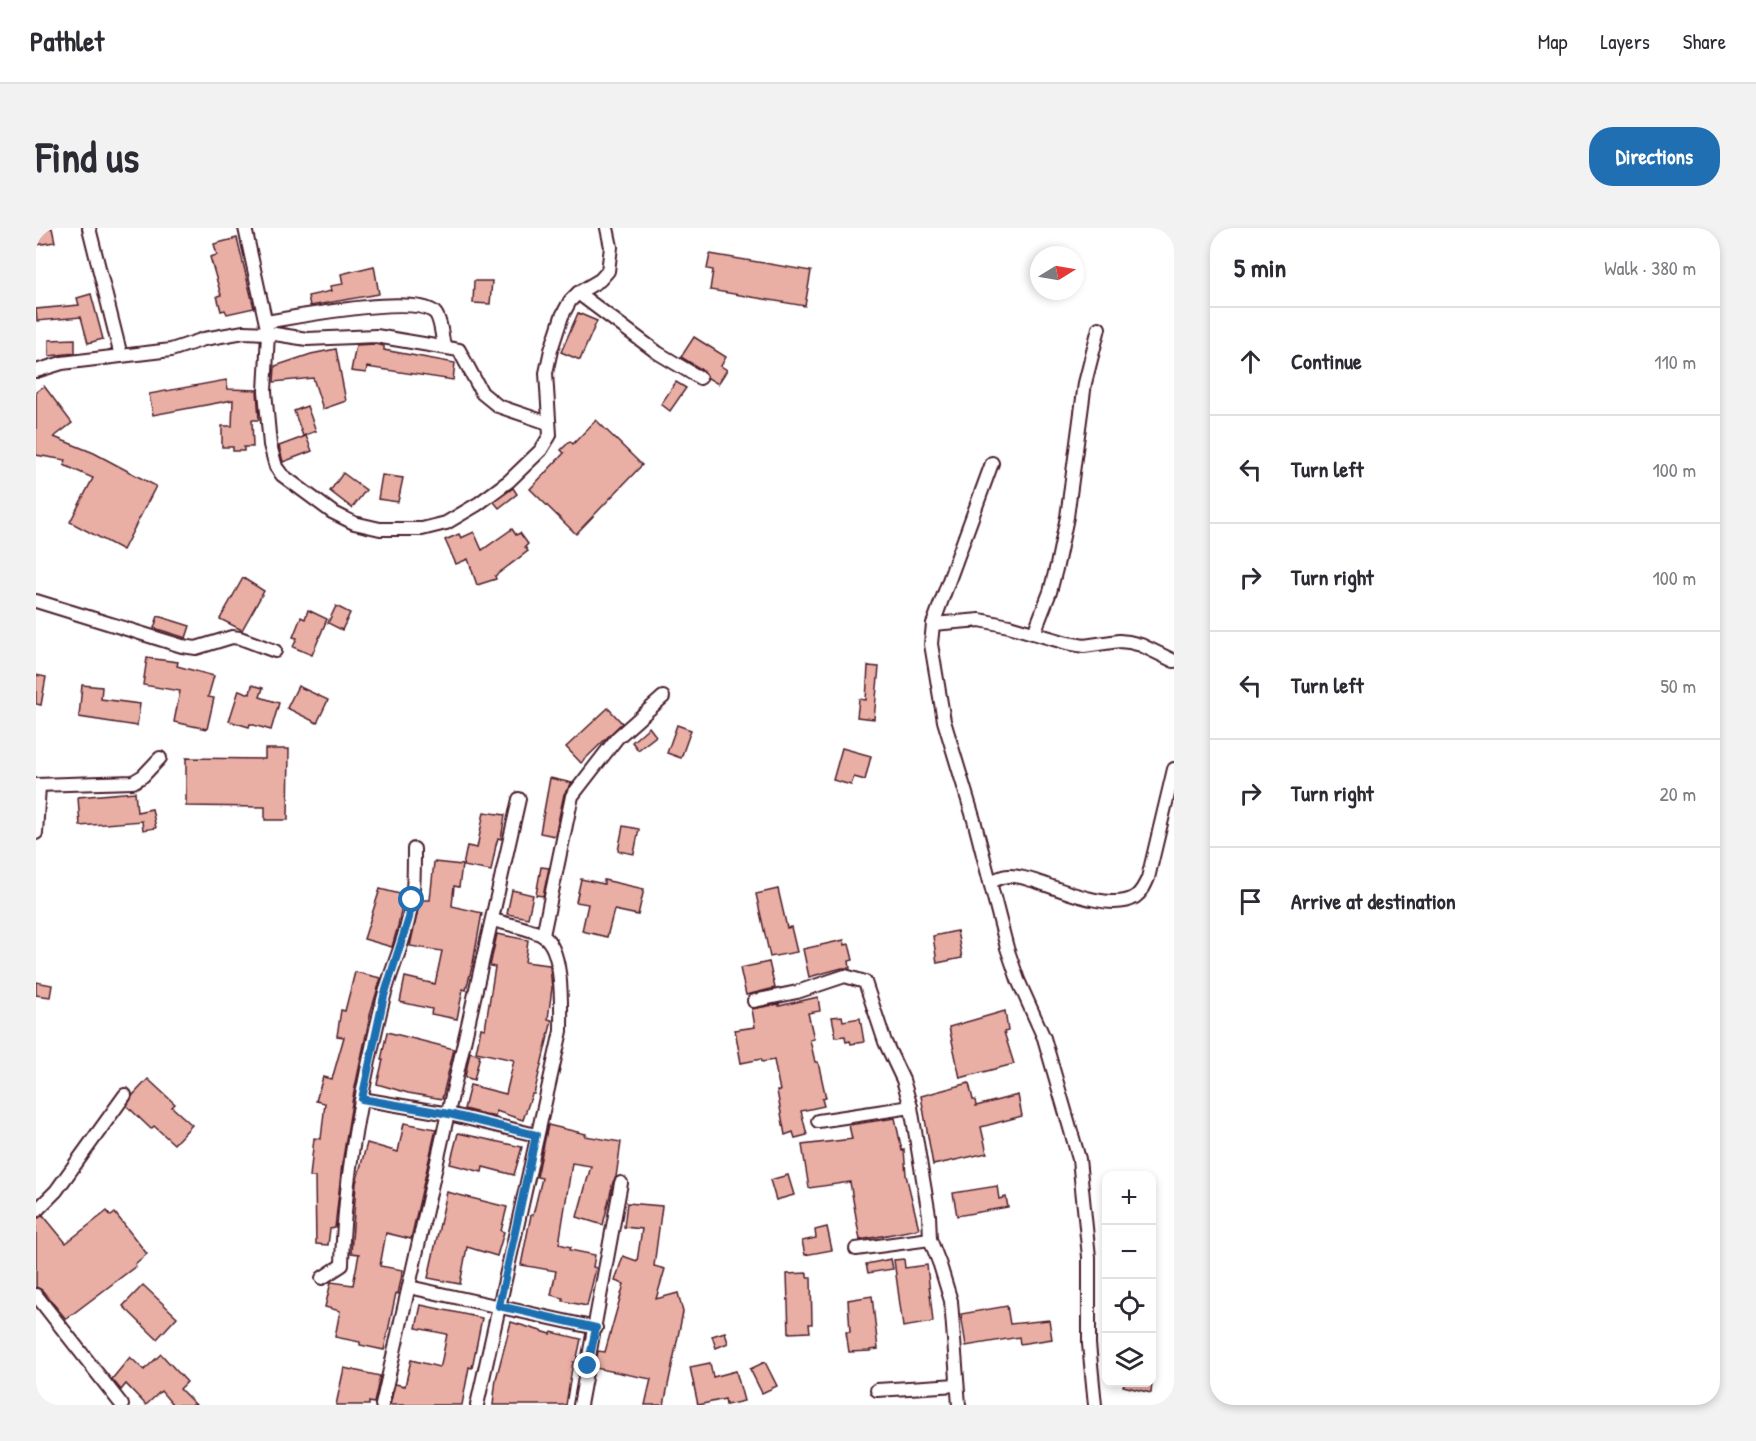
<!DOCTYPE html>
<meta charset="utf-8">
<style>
:root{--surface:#fff;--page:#f2f2f3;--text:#2b2b33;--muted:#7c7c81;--line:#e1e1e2;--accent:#1f6fb2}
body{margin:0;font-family:"Patrick Hand",sans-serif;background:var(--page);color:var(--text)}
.controls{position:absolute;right:18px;bottom:18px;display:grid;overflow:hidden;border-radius:12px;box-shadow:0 3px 9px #0003}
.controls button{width:54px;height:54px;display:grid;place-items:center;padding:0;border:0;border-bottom:2px solid var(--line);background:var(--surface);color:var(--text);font:30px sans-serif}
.compass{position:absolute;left:994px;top:18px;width:54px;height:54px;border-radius:50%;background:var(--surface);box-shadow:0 3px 9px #0003;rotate:79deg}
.stop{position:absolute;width:18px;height:18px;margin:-14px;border:4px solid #1f6fb2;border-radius:50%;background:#fff}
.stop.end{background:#1f6fb2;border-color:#fff;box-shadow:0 2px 6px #0008}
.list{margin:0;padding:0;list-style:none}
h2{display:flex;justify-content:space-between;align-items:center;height:78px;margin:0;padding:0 24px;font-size:26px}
h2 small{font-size:20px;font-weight:400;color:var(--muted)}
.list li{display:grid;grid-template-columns:39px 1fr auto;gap:18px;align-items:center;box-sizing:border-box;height:108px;padding:0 24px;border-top:2px solid var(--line)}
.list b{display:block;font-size:22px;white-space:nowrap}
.list em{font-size:20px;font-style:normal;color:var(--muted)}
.icon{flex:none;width:33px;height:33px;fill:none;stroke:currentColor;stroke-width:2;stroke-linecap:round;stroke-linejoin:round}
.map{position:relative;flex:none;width:1138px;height:1177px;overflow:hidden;border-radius:24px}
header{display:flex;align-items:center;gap:36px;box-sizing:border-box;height:84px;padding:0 30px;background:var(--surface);border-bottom:2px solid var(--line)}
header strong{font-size:28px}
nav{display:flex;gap:33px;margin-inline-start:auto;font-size:21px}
.intro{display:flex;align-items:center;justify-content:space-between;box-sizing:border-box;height:144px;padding:0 36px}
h1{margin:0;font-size:42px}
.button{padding:15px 27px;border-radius:24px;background:var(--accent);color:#fff;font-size:21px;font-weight:700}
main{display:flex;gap:36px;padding:0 36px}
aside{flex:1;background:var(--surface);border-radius:24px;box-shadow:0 3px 9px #0003}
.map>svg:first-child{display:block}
.building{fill:#e9aea4;stroke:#4a1f2b;stroke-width:1.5}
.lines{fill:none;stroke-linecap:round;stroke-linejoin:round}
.minor-casing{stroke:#4a1f2b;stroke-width:16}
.minor{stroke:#fff;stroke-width:12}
.route{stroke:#1f6fb2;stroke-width:8}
</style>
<header>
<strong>Pathlet</strong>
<nav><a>Map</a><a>Layers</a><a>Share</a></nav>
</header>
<div class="intro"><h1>Find us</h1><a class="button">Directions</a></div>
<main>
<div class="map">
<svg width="1138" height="1177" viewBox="0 0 1138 1177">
<rect width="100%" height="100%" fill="#fff"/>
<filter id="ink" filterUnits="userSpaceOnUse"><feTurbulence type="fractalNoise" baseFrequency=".0167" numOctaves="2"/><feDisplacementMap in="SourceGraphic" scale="12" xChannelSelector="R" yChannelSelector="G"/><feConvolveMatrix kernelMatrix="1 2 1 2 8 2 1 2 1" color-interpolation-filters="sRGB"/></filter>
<g filter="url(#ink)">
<g class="building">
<path d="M0,0H16L19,14L0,17Z"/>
<path d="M201,10L218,80L191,86L189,82L185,83L181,68L185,67L174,29L181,27L178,16Z"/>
<path d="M674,26L775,43L769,78L674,62L677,42L671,41Z"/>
<path d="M338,38L343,66L274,78L272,68L295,63L294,58L307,56L305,46Z"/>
<path d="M438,53H456L454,76L437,75Z"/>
<path d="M55,66L67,111L52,115L45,89L1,93L0,81L43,77L41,70Z"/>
<path d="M542,85L561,93L544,132L525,124Z"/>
<path d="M658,109L690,129L685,138L691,142L682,156L672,150L668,143L645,129Z"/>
<path d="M39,111V125L13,128V112Z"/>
<path d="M339,116L348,118V122L419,135L417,152L331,139L330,145L315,143L320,117Z"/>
<path d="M300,121L310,173L287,181L277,150L238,154L239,138L275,126Z"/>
<path d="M190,152L192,161L221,162L223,192H216L217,219H208V223H197V219H186V198H196L197,172L117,187L113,166Z"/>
<path d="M640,154L650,160L634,183L625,176Z"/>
<path d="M8,158L36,195L18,209L58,225L120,258L87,322L34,294L57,250L28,237L30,232L0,227V164Z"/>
<path d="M271,178L280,203L267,208L258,183Z"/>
<path d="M560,192L606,237L540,306L494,261L528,225L525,222L534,213L537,216Z"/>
<path d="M270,208L276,223L247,234L243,218Z"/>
<path d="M307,245L330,262L316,280L294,263Z"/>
<path d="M346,247L367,250L362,274L342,271Z"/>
<path d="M477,260L481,266L463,280L458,274Z"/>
<path d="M476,301L480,307L484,305L492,316L489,319L492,323L459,348L460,351L441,357L432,331L420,336L409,312L423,306L425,310L438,304L446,322Z"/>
<path d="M207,350L228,363L206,402L184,391Z"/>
<path d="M300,378L314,385L306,402L292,395Z"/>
<path d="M272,382L291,391L276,427L257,419L261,410L257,409L265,389L269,391Z"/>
<path d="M122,388L154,398L150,410L118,400Z"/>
<path d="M111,430L142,434L141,438L178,448L172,469L178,470L171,501L138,494L144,463L107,457Z"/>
<path d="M832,438L843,439L838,491L821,489L823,471L830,472Z"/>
<path d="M0,447L10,449L5,477L0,476Z"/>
<path d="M46,457L66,459L65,471L104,476L101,498L43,489Z"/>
<path d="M216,457L227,460L224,469L243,475L235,502L214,496L213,499L193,493L203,462L214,466Z"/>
<path d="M262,458L292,472L281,495L251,480Z"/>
<path d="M572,480L586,495L545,535L530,519Z"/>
<path d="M641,497L655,502L645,530L631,525Z"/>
<path d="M613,499L620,508L602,522L596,514Z"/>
<path d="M806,520L835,528L829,552L818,549L815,557L797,552Z"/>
<path d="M229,521H253L252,592H229V579L150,578V530L229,531Z"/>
<path d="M514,550L536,555L528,566L519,608L504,605Z"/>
<path d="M99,564L101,584L116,581L120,600L107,602L106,593L44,598L42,569Z"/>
<path d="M448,584L469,587L465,611L462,610L460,617L455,643L427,638L431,618L441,620Z"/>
<path d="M587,598L603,601L598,626L582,623Z"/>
<path d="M398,634L426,637L423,659L418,658L416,678L446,685L437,735L430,762L427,761L421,791L395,786L396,781L364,774L369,749L399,756L406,723L374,718L384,672H394Z"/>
<path d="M505,639L513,640L507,668L500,667Z"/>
<path d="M545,651L568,656V652L608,661L602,687L578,682L571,709L546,703L552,676L540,674Z"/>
<path d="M344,661L368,667L362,698L356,719L328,711Z"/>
<path d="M742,661L751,700L755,699L761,724L734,729L720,666Z"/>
<path d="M476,662L497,667L492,690L471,686Z"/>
<path d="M921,703L926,730L901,735L897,708Z"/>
<path d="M461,706L492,712L489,734L513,737L514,739L516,760L512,791L516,792L498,866H496L487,892L460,883L459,889L428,881L434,857L470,866L478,832L440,824L445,800L449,801L459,739L454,738Z"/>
<path d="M808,712L809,717L813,716L817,732L813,733L814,740H806L773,749L767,721Z"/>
<path d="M733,734L739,760L710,767L704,740Z"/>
<path d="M319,744L345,750L335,783L317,869L306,936L299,1000L294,1001L292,1017L280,1016L279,949H274L278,910L285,911L289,875L280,873L287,849L296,851L308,809L301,808L305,782L309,783Z"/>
<path d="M0,754L16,757L14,769L0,767Z"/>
<path d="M782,769L784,783L772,785L778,811L774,812L779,834H782L790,870L786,871L788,878L765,883L771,907L759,910L757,904L749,907L741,863H744L738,832L726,834L725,831L705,835L699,802L719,799L716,781L743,776V778Z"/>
<path d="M969,783L972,803L968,804L978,836L924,850L913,799Z"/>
<path d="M806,788L807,793L824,790L828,814L815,816L814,813L810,814L809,808L800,809L796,789Z"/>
<path d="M351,804L418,821L406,871L372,865L341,856L347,832H345Z"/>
<path d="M434,824L444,827L438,852L429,849Z"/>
<path d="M112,851L139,876L136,879L156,897L138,916L118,898L115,901L91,878L97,867Z"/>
<path d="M933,855L937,872H939L940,878L982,867L986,888L945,899L951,925L897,937L885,868Z"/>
<path d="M859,890L866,923L868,922L870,947L883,1001L824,1012L814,954L773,960L766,917L816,911L813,897Z"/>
<path d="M368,895L400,901L375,1011L350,1005L344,1038L367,1042L362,1066L360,1065L348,1122L324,1117V1114L299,1109L304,1083L289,1079L295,1054L317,1057L323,1026L315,1025L319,971L320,955L331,915L362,924Z"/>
<path d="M512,897L550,906L549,908L585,914L580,949L577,954L567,997L541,989L555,938L536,935L523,1016L535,1019L534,1022L559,1027L557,1039L560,1040L551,1078L527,1073V1070L515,1067L520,1043L485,1037L495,987H497L506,950L501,949Z"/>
<path d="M422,905L486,919L478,947L447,939L446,944L414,936Z"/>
<path d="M752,947L758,967L740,972L734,952Z"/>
<path d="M961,958L963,971L970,969L972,979L921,988L917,965Z"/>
<path d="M411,964L471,979L465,1003L468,1004L461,1028L431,1019L424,1056L392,1050Z"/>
<path d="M591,975L626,978L618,1038L629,1041L620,1071L642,1065L647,1084L628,1177H609L615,1151L559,1140L562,1123L569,1124L588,1056L579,1053L587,1028L601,1033L606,1001L588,999Z"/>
<path d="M71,983L75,988L79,985L111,1026L99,1036L100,1038L30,1091L6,1062L0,1059V991L7,987L30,1015Z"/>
<path d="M791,999L796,1022L769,1027L766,1013L780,1010L779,1002Z"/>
<path d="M855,1031L857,1041L832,1045L830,1036Z"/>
<path d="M868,1031L869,1040L891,1037L897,1094L867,1099L858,1032Z"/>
<path d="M771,1045V1049H775L776,1096H773L774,1104L753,1105L751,1046Z"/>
<path d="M107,1057L141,1089L121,1111L87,1078Z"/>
<path d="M836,1068L842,1121L834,1122V1123L813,1124L810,1104H814L812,1072Z"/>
<path d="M385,1077L446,1090L436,1140L433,1139L426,1177H354L359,1156L369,1158L375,1132L403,1139L405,1137L411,1106L380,1100Z"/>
<path d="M971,1078L974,1096L1013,1092L1016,1111L984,1116L983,1109L930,1118L925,1086Z"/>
<path d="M475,1094L515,1106L516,1104L545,1111L540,1134H537L530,1177H457L460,1151Z"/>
<path d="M689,1104L692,1115L680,1120L676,1108Z"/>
<path d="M125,1126L151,1154L144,1161L160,1177H137L125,1163L110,1177L90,1156L85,1162L76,1151L94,1129L108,1142Z"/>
<path d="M729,1134L741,1158L726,1165L714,1141Z"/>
<path d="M674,1135L677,1149L700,1143L708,1173L690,1177L689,1171L662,1177L654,1139Z"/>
<path d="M308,1140L344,1148L338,1175L333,1174V1177H300Z"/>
<path d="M1088,1155H1116L1115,1165L1087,1158Z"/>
</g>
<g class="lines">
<defs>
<g id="minor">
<path d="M53,0L85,128"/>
<path d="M209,0L232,105L229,163L234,217L240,239L246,247L296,284L318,295L344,301H386L410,295L442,276L473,253L505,222L514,207L510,145L515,122L526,88L534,73L542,65L564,52L572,43L575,19L571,0"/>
<path d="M542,65L622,125L664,150"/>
<path d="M230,94C260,89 375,66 398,84C405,90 406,110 408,119"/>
<path d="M0,143L26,135L135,122L168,111L208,104L232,105L271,111L340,108L423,122L446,165L462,178L512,195"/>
<path d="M956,235L897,396L895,416L908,493L938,592L971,720L982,752L1008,810L1043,931L1053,1029V1116L1059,1177"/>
<path d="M0,373L146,418L160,420L196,409L204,410L239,423"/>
<path d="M897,396L944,392L973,398L1031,415L1048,418L1083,413L1093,414L1105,417L1138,433"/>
<path d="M998,405L1014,364L1021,337L1031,289L1049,155L1063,100"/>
<path d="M0,557L97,554L107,548L124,530"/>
<path d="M0,605L3,558"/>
<path d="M954,654C960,652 966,648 972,648C981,647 991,651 999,653C1023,661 1076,684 1099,669C1106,664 1109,657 1112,650L1138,541"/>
<path d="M507,707L536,568L581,510L627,469"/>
<path d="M718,773L761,764L809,748L829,754L849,814L867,852L875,879L893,987L894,1011L904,1037L915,1073L923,1177"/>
<path d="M326,871L413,886L500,907"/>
<path d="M782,893L875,879"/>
<path d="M0,983L20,963L89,867"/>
<path d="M820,1021L894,1011"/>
<path d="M286,1050L306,1037C308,948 326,859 347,772C354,744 367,718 373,689C378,667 378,644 378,621"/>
<path d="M373,1059L560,1100"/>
<path d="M0,1067L86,1177"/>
<path d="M841,1162L921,1157"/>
<path d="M346,1177L483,571"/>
<path d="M441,1177L525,803C525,780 528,721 507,708C498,701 470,696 457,692"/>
<path d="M544,1177L585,955"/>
</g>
</defs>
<use href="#minor" class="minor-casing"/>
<use href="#minor" class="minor"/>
</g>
</g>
<g class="lines" filter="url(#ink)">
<path class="route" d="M376,672L373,690L348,768L326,871L413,886L500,907L463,1078L560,1100L552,1138"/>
</g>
</svg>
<div class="controls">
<button>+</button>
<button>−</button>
<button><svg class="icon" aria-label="locate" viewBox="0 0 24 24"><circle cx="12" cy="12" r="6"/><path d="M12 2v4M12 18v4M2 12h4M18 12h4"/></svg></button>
<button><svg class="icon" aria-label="layers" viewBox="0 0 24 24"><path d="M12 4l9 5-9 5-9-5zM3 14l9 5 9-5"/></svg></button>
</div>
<svg class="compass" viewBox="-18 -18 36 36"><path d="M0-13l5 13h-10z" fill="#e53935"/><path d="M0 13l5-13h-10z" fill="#7c7c81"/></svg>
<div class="stop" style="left:376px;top:672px"></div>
<div class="stop end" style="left:552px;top:1138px"></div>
</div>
<aside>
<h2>5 min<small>Walk · 380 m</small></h2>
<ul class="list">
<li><svg class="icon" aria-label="ahead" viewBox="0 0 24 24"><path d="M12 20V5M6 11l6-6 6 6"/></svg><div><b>Continue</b></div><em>110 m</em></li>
<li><svg class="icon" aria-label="left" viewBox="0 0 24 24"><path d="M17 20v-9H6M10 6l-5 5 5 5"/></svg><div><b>Turn left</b></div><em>100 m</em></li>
<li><svg class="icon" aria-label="right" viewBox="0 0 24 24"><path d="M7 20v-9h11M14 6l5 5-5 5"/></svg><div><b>Turn right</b></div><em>100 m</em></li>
<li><svg class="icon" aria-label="left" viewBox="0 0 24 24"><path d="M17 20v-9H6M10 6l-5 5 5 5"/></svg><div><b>Turn left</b></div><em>50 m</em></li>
<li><svg class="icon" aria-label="right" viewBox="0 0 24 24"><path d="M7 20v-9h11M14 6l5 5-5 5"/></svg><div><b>Turn right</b></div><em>20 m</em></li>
<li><svg class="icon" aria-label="arrive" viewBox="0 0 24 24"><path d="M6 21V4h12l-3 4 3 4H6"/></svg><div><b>Arrive at destination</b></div></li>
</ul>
</aside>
</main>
